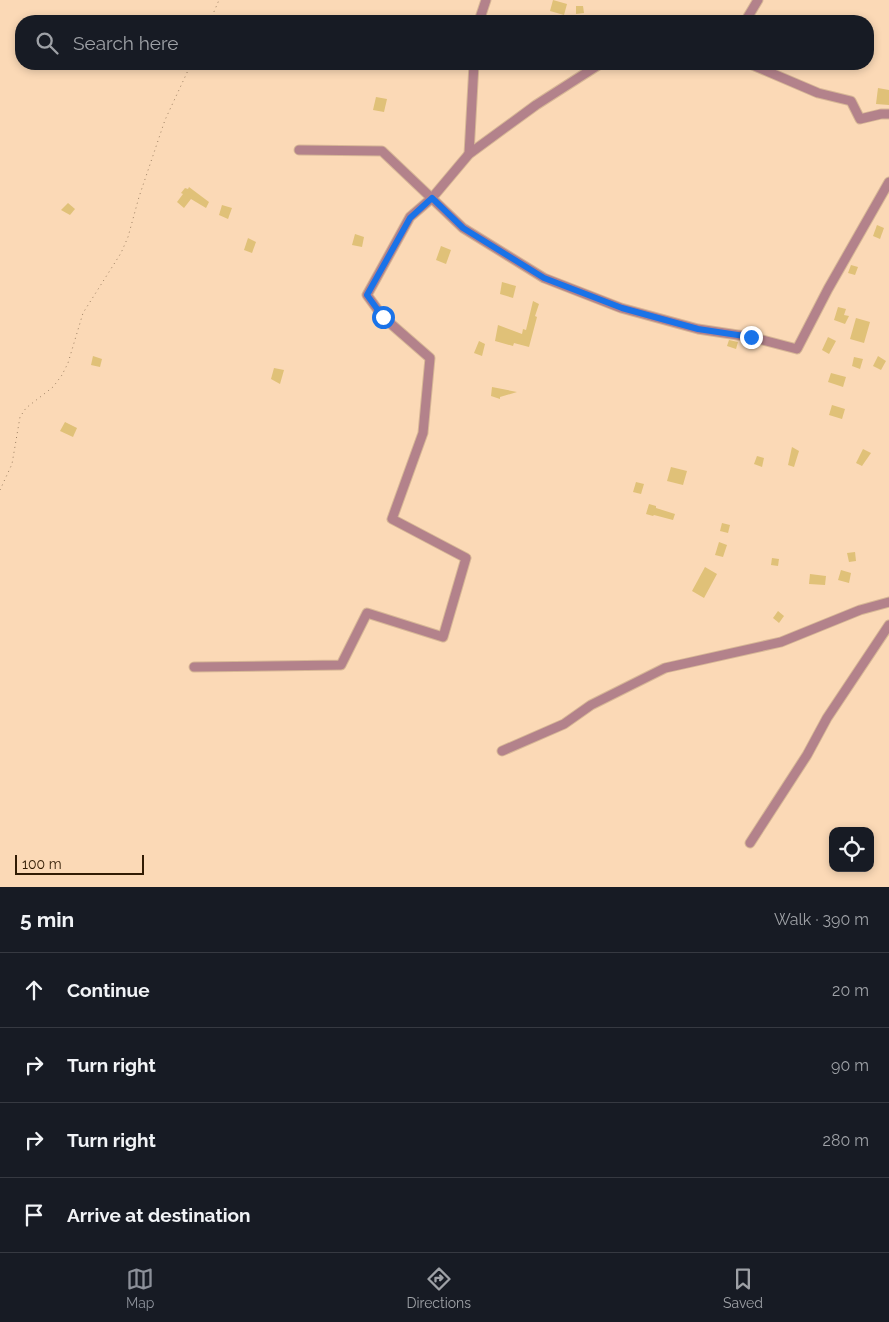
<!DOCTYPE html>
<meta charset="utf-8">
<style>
:root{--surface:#171b24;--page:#242831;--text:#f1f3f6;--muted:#9ea1a6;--line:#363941;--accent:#8c9099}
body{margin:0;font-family:Raleway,sans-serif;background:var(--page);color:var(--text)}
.controls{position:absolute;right:15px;bottom:15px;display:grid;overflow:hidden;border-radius:10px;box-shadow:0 2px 8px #0003}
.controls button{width:45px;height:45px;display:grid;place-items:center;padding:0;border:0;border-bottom:1px solid var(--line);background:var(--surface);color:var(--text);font:25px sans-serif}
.scale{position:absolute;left:15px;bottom:12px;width:129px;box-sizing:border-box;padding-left:5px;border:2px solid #311c04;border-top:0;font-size:14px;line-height:18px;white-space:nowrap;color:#311c04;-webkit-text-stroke:4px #fbd9b6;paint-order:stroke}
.stop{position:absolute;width:15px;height:15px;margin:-11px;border:4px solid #1a73e8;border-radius:50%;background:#fff}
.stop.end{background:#1a73e8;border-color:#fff;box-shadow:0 1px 5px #0008}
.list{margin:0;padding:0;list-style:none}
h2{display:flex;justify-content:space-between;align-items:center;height:65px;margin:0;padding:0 20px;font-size:21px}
h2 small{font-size:16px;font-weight:400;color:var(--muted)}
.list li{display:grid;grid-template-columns:32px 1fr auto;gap:15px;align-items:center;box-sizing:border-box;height:75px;padding:0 20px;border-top:1px solid var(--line)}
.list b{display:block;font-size:19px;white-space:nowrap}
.list em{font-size:16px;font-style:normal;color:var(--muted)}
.icon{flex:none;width:28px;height:28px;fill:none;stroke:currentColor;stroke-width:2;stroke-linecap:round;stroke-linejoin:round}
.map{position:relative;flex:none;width:889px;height:887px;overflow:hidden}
.search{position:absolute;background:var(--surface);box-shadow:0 2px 8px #0003;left:15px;right:15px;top:15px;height:55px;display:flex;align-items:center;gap:12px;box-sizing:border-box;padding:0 18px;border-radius:20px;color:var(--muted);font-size:19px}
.sheet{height:365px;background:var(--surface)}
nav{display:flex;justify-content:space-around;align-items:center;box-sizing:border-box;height:70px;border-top:1px solid var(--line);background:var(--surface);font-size:14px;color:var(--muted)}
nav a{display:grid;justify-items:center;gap:2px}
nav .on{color:var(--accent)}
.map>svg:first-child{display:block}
.building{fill:#e0c178}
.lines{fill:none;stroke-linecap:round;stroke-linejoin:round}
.minor-casing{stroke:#d7b796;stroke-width:11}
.path{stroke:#9c8063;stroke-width:1;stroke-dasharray:1 4;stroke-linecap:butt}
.minor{stroke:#b3828b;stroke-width:9}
.route{stroke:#1a73e8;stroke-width:6}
</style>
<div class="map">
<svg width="889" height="887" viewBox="0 0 889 887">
<rect width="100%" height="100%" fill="#fbd9b6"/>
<g class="building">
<path d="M553,0L567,4L564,15L550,11Z"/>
<path d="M576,6H583L584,13L576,14Z"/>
<path d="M878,88L889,90V105L876,104Z"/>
<path d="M376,97L387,99L384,112L373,110Z"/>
<path d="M189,187L209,202L206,208L191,199L184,208L177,202L183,194L181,193L185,188L188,189Z"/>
<path d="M68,203L75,209L70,215L61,210Z"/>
<path d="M222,205L232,208L228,219L219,215Z"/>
<path d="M877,225L884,228L880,239L873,236Z"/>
<path d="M355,234L364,237L362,247L352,245Z"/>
<path d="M248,238L256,242L252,253L244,250Z"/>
<path d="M441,246L451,250L446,264L436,260Z"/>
<path d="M851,265L858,267L855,275L848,273Z"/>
<path d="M502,282L516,286L513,298L500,294Z"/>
<path d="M533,301L539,304L535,316L537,317L529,347L514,343L513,346L495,341L498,325L522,334L523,329L526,330Z"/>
<path d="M838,307L846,309L844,315L849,316L845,324L834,320Z"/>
<path d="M856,318L870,322L864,343L850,339Z"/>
<path d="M828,337L836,341L829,354L822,350Z"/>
<path d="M729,340L738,342L736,349L727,346Z"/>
<path d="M479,341L485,344L482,356L474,353Z"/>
<path d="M93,356L102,359L100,367L91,365Z"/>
<path d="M878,356L886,361L881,370L873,366Z"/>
<path d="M854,357L863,359L860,369L852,366Z"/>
<path d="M274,368L284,370L280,384L271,379Z"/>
<path d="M831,373L846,377L843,387L828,382Z"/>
<path d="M492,387L517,392L500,397V399L491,396Z"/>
<path d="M832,405L845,409L842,419L829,415Z"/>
<path d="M65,422L77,428L73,437L60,431Z"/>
<path d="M792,447L799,451L794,467L788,465Z"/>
<path d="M863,449L871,453L862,466L856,463Z"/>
<path d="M757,456L764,458L762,467L754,464Z"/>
<path d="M671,467L687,471L683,485L667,481Z"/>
<path d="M636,482L644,484L641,494L633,492Z"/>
<path d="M649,504L656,506V508L675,514L673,520L654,515L653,516L646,514Z"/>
<path d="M722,523L730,525L728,533L720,531Z"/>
<path d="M719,542L727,545L723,557L715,555Z"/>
<path d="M855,552L856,561L849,562L847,553Z"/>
<path d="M772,558L779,559L778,566L771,565Z"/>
<path d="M705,567L717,574L704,598L692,591Z"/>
<path d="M841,570L851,573L849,583L838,580Z"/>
<path d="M810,574L826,576L825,585L809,584Z"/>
<path d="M778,611L784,616L779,623L773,618Z"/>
</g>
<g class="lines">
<defs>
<g id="minor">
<path d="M746,20L758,0"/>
<path d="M479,21L486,0"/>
<path d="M750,64L818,93L851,101L860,119L881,114H889"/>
<path d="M299,150L382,151L463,228L544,278L621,308L698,329L751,337L797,349L828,289L889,182"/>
<path d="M469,154L474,64"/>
<path d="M194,667L341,665L367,613L443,637L466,558L392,519L423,433L430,358L383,317L367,295L410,217L432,198L469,154L536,105L600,64"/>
<path d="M502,751L564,724L591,705L665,668L781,642L860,610L889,602"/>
<path d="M750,843L807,755L827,718L889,625"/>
</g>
</defs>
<use href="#minor" class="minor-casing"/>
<g class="path">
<path d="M210,21L219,0"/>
<path d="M0,490L12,464L20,417L26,408L53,387L62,375L68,363L83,313L121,253L128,237L139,197L165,120L191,64"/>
</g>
<use href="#minor" class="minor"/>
</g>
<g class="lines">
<path class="route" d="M383,317L367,295L410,218L432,198L463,228L544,278L622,308L698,329L751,337"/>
</g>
</svg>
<div class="controls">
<button><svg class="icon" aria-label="locate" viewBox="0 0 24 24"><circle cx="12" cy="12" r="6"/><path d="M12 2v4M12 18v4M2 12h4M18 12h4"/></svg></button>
</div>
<div class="scale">100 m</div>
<div class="stop" style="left:383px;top:317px"></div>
<div class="stop end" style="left:751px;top:337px"></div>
<div class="search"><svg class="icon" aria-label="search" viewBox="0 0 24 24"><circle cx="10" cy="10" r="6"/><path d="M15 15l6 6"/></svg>Search here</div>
</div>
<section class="sheet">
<h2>5 min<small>Walk · 390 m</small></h2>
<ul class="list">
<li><svg class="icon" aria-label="ahead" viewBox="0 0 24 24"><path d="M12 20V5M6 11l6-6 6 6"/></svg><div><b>Continue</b></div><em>20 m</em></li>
<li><svg class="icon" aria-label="right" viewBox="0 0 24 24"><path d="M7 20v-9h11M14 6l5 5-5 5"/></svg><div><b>Turn right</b></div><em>90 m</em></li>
<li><svg class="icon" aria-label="right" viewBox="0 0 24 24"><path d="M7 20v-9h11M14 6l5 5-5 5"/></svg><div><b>Turn right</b></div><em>280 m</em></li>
<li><svg class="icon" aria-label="arrive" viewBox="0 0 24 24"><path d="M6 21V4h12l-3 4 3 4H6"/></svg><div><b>Arrive at destination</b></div></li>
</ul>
</section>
<nav>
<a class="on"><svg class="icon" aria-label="map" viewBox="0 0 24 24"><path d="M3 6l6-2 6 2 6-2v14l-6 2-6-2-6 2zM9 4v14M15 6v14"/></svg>Map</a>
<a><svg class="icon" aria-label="directions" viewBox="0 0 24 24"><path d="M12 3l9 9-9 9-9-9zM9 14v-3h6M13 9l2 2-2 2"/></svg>Directions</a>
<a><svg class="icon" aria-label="saved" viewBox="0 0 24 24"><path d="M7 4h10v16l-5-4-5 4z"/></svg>Saved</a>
</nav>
